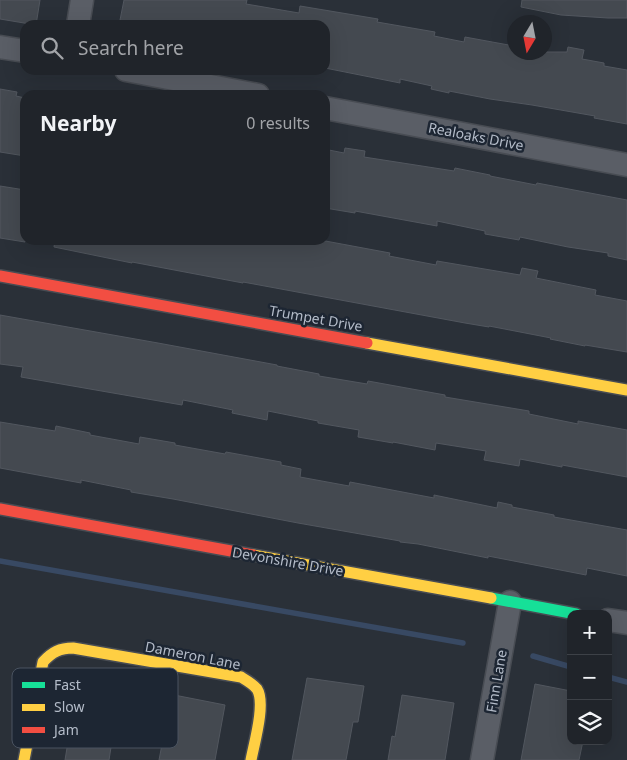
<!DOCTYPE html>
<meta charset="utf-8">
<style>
:root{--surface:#20242a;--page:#2d3036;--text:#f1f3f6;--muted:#a2a4a8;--line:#3d4147}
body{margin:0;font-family:"Noto Sans",sans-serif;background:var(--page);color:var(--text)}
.controls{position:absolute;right:15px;bottom:15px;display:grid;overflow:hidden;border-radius:10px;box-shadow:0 5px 20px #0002}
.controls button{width:45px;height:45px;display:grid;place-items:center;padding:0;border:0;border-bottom:1px solid var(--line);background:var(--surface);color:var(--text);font:25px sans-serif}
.compass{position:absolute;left:507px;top:15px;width:45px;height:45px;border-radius:50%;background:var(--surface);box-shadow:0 5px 20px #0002;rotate:190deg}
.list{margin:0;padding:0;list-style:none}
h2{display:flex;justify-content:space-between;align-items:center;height:65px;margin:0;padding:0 20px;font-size:21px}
h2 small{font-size:16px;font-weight:400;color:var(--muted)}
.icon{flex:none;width:28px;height:28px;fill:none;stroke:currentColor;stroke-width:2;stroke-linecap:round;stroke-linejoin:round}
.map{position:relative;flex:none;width:627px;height:760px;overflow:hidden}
.search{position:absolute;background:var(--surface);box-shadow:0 5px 20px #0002;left:20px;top:20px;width:310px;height:55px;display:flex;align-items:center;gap:12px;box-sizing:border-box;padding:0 18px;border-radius:15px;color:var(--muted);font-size:19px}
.panel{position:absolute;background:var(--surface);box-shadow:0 5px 20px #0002;left:20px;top:90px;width:310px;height:155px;border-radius:15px}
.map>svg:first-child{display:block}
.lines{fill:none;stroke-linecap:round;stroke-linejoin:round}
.stream{stroke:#384963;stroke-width:5.5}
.building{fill:#444950;stroke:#52575f}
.street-casing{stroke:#484c53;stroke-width:25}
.fast-casing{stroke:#484c53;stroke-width:14}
.slow-casing{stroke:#484c53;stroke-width:14}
.jam-casing{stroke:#484c53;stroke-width:14}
.street{stroke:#5a5e66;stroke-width:22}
.fast{stroke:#16e098;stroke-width:11}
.slow{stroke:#ffcf43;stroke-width:11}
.jam{stroke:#f24e42;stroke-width:11}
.labels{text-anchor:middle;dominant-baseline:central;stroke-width:5;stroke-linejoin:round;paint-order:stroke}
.street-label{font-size:14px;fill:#b4bcc9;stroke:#1d2633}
.key{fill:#1d2633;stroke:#4a5360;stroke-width:1}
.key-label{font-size:14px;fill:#b4bcc9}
</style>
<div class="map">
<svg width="627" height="760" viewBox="0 0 627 760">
<rect width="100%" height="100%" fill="#2a3038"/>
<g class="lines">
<g class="stream">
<path d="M0,561L463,643"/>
<path d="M533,656L571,667"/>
<path d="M608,677L627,682"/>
</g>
</g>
<g class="building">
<path d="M0,0H40L36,25L0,19Z"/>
<path d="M124,0H247L246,4L299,13L300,6L378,19L377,22L435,32L434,36L464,42L465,37L514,46V52H567L568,47L584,50L582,59L604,63V66L627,70V124L594,118L595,116L532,105L490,99L449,91V93L431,89L432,86L400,79V83L325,68V25H119Z"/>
<path d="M522,0H627V18H608L561,15L521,7Z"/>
<path d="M0,89L17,92L16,96L25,98V156L0,152Z"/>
<path d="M345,148L365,151L364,157L454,171L455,168L490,175V176L536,185L537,183L627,200V260L608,256V253L568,247L520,237L519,240L485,234V231L437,221V226L355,211V213L325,208V174L329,150L344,153Z"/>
<path d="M0,186L25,190V242L0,238Z"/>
<path d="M55,240H320L390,253L389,256L436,265L437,261L520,275L522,268L538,271L536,278L596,290L595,295L627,301V352L585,345V346L550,339L551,338L489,326V327L465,323L243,282V283L132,262V263L54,247Z"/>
<path d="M0,315L158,343L277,365V366L319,374V376L367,384L368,381L445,395V397L529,411V414L578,424V421L627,430V477L562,465V467L520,459L519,466L484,460L486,451L436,443L435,450L393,442V443L358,437L359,430L318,423V421L268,411L267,420L232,413L233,410L183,400L182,405L21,377L23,367L0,364Z"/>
<path d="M0,422L55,431L56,426L90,433V435L139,444L140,437L175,443V445L225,454L226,452L281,462V465L301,469L300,477L349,486L350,482L434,498V495L497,508L498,502L512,505V507L554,515V517L627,530V576L587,568L586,575L488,556V558L418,544L400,542V541L298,523L173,499L131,492V490L81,480V483L0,468Z"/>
<path d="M77,677L131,688L125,722L120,721L117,742L112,741L109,760H65L73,712H70Z"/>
<path d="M307,678L364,686L358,722H353L346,760H292Z"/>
<path d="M535,684L571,691V741H583L579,760H521Z"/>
<path d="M164,693L225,705L215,760H159L165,729L158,728Z"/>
<path d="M402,695L454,703L445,760H388L392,736L395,737Z"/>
</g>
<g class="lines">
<defs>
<g id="street">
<path d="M78,25L82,0"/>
<path d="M0,47L25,51"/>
<path d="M126,70L258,95"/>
<path d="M325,108L627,165"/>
<path d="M608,620L627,623"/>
<path d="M482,760L510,602"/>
</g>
<path id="fast" d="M491,598L576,614"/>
<g id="slow">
<path d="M367,343L627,390"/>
<path d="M253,555L491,598"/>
<path d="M24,760L43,662C52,652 60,648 73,648L241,677C246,680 253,684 257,689C266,703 254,744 251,760"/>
</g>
<g id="jam">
<path d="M0,276L367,343"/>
<path d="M0,509L253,555"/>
</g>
</defs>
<use href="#street" class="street-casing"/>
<use href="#fast" class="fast-casing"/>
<use href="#slow" class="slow-casing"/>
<use href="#jam" class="jam-casing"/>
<use href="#street" class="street"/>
<use href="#fast" class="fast"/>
<use href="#slow" class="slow"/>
<use href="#jam" class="jam"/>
</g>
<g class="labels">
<g class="street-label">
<text transform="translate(476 136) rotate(11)">Realoaks Drive</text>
<text transform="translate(316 318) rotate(10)">Trumpet Drive</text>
<text transform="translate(288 561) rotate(10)">Devonshire Drive</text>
<text transform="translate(193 655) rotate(11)">Dameron Lane</text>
<text transform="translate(496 681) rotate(-80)">Finn Lane</text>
</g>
</g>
<rect x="12" y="668" width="166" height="80" rx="8" class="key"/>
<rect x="22" y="682" width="23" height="6" fill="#16e098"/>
<rect x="22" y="704" width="23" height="7" fill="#ffcf43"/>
<rect x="22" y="727" width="23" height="6" fill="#f24e42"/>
<g class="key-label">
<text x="54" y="690">Fast</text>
<text x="54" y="712">Slow</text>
<text x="54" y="735">Jam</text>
</g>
</svg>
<div class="controls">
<button>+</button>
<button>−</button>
<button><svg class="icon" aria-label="layers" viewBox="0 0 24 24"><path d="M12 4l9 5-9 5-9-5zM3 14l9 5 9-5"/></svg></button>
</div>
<svg class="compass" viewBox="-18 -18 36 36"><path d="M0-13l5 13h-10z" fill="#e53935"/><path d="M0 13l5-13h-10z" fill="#a2a4a8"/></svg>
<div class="search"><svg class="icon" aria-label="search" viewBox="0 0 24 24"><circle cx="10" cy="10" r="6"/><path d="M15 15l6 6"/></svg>Search here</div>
<section class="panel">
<h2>Nearby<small>0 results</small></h2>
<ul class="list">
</ul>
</section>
</div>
